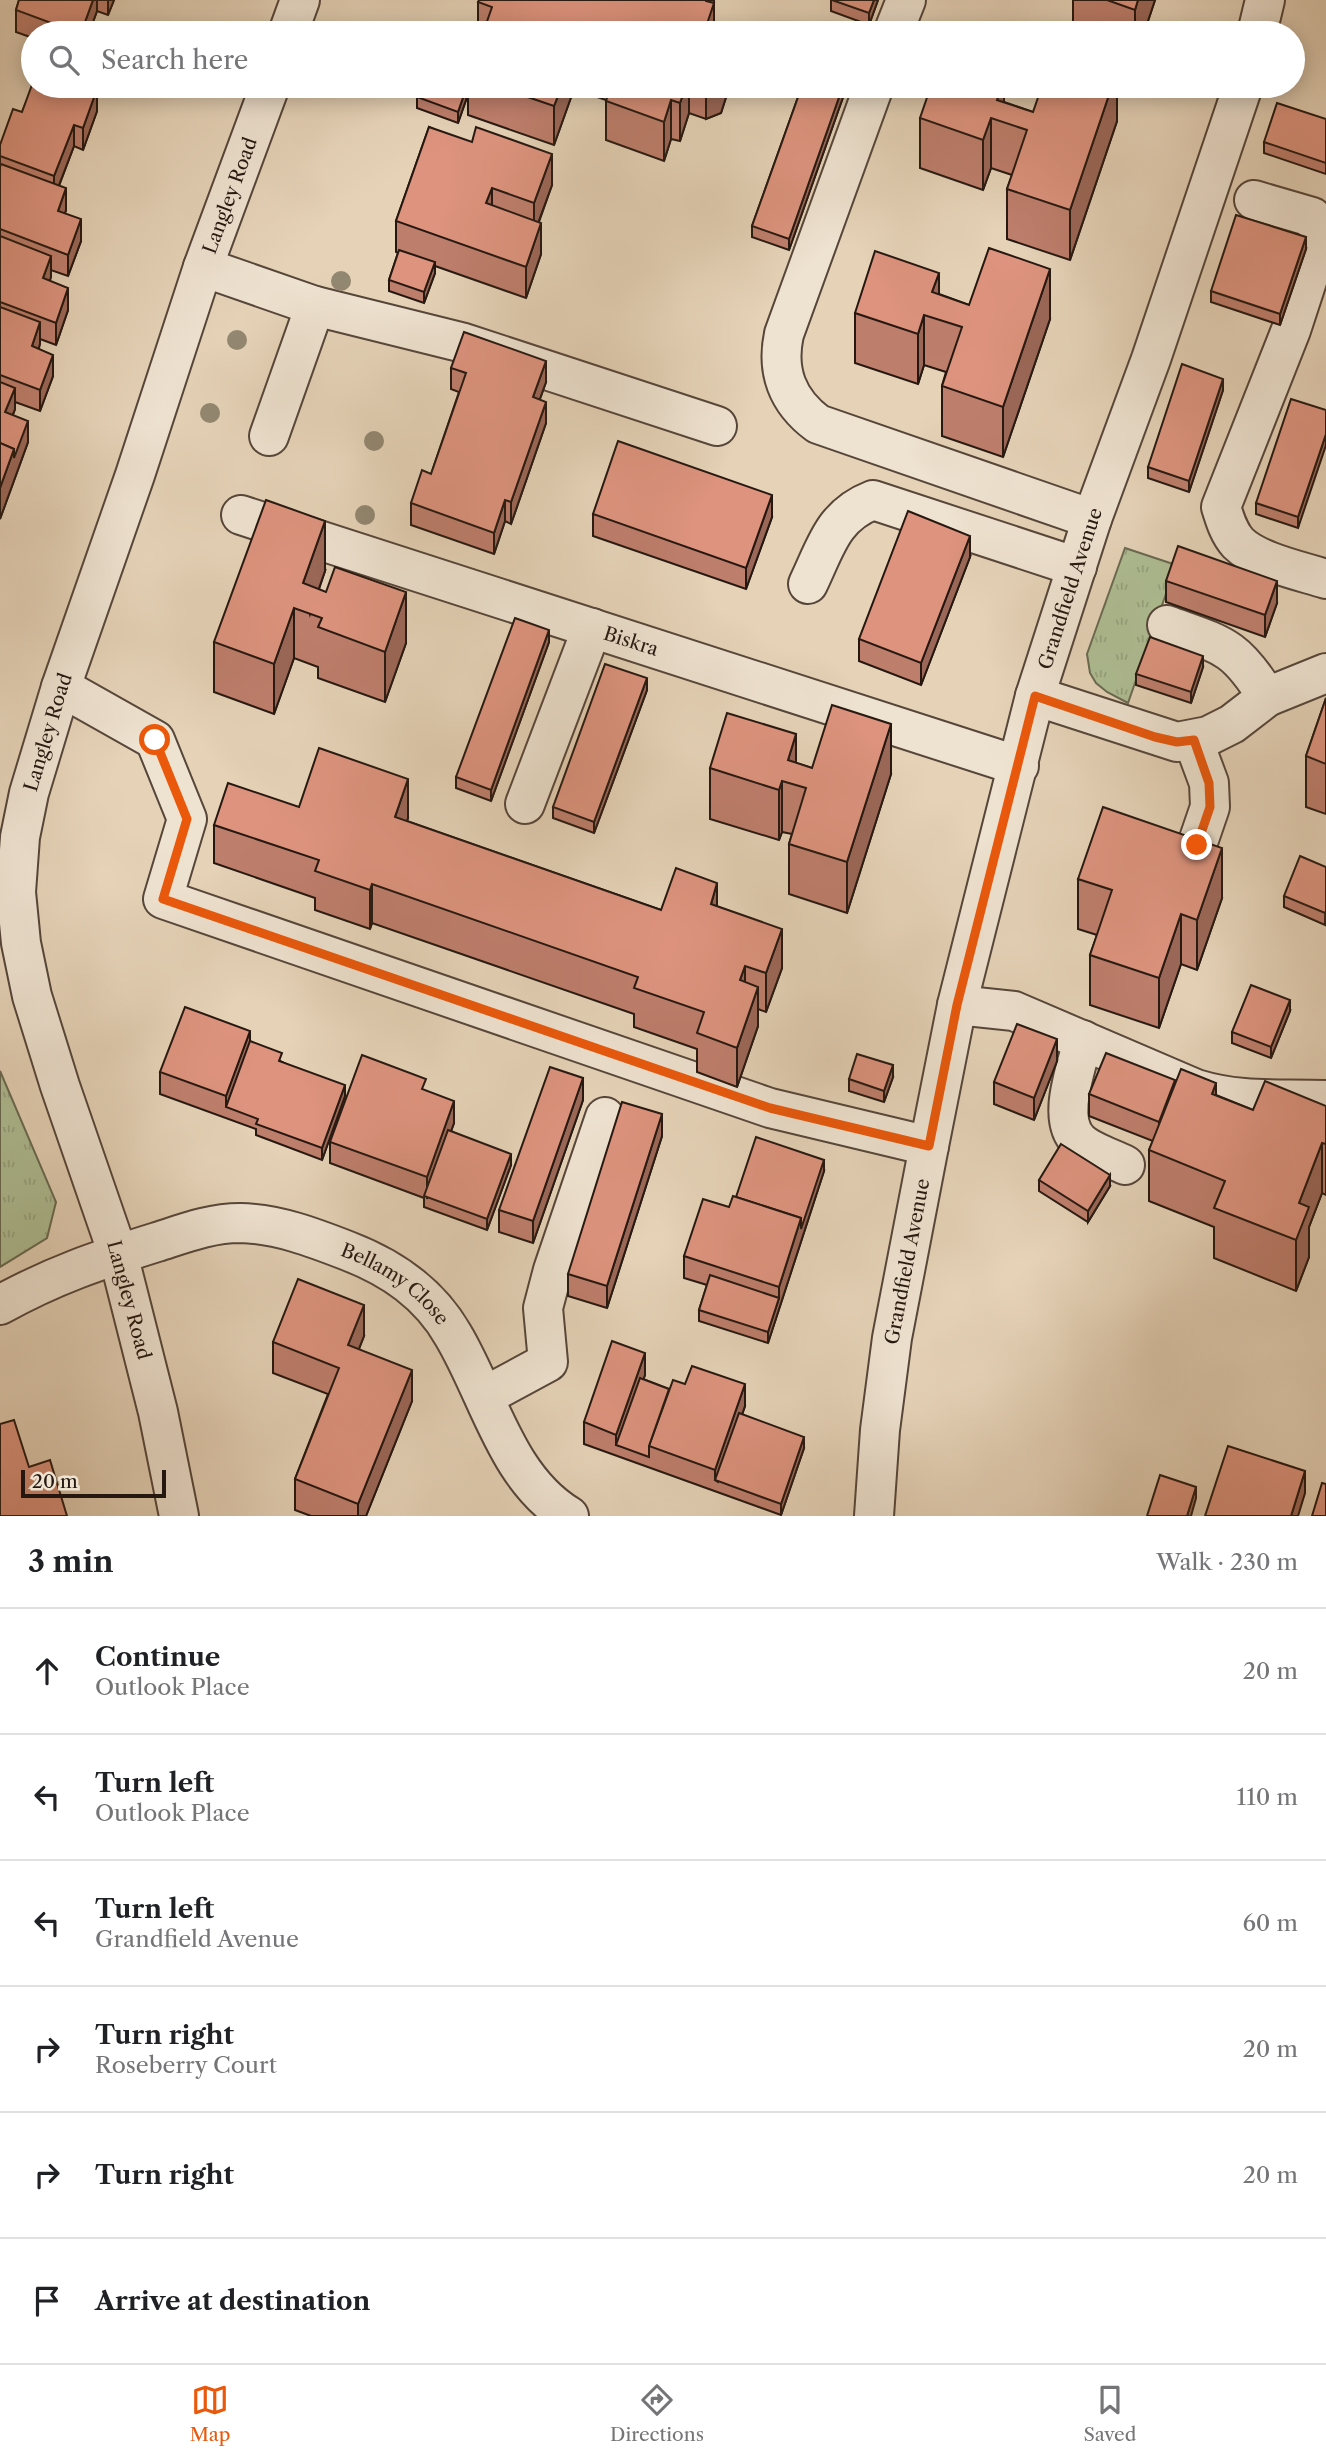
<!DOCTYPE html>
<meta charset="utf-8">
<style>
:root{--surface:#fff;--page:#f2f2f2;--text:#202124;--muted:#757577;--line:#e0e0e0;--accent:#ea580c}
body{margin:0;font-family:"Libre Caslon Text",serif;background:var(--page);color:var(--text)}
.scale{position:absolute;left:21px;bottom:18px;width:145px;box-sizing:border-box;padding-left:7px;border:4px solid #261811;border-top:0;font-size:19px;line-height:24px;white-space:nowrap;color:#261811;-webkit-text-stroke:5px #eee2d0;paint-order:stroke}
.stop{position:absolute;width:21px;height:21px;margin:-16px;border:5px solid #ea580c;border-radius:50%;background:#fff}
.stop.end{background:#ea580c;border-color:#fff;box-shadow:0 2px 7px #0008}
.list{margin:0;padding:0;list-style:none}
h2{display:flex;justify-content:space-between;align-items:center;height:91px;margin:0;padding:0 28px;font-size:30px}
h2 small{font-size:23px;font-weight:400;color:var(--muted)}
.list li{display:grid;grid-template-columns:46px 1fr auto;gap:21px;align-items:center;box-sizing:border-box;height:126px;padding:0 28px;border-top:2px solid var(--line)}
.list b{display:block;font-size:26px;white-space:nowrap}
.list p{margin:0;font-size:23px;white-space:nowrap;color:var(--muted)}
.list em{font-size:23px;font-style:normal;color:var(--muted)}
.icon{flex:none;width:38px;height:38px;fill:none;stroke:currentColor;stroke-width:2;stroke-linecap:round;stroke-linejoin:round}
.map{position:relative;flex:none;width:1326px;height:1516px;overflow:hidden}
.search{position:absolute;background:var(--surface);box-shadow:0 4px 18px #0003;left:21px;right:21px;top:21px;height:77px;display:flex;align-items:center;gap:18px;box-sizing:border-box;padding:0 24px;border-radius:38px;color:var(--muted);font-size:26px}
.sheet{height:847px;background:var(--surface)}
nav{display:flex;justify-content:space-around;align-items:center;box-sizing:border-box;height:98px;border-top:2px solid var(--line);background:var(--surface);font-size:19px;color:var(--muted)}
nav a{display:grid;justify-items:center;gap:4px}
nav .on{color:var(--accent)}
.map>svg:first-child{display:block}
.grass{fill:url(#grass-tufts);stroke:#6a6a52;stroke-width:2}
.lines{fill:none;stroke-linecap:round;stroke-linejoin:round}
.minor-casing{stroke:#56463a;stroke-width:42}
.minor{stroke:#eee2d0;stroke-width:38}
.tree{fill:#928771}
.wall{fill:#be7e6c;stroke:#261811;stroke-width:2}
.shaded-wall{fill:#9b6758;stroke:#261811;stroke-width:2}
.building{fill:#dd937e;stroke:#261811;stroke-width:2}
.route{stroke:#ea580c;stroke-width:9}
.labels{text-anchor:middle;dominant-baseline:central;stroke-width:6;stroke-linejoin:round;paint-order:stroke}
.street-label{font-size:19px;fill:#261811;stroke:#eee2d0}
</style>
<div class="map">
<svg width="1326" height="1516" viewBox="0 0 1326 1516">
<defs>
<pattern id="grass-tufts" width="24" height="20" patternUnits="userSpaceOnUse" patternTransform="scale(1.75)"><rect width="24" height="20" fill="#aebd93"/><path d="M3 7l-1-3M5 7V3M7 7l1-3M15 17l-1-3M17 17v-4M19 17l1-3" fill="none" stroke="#96a27e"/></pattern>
</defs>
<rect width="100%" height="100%" fill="#e5d2b7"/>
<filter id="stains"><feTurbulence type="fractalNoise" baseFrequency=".00286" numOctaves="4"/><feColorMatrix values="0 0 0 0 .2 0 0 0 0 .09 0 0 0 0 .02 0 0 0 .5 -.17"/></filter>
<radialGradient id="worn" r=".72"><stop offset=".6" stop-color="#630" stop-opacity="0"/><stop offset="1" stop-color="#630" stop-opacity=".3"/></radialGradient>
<g class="grass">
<path d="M1125,548L1176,565L1128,703L1107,692L1096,683L1090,673L1087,654Z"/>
<path d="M0,1071L56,1202L47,1238L0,1267Z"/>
</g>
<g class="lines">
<defs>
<g id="minor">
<path d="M288,33L300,0"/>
<path d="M893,33L906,0"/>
<path d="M1257,33L1265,0"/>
<path d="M874,86L784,334C776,371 787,401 818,424L1092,519"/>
<path d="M1254,200L1312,217L1322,235L1291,330L1221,507C1225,520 1229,533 1238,543C1257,562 1301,571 1326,579"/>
<path d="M203,267L315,306L464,343L717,426"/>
<path d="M269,436L315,306"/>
<path id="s1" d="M241,515L1019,766"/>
<path d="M808,584C826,547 832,516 873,500L1077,567"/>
<path d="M1167,625C1222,645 1235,645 1267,697"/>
<path d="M61,687L155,740L187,819L163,899L770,1108L929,1146"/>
<path d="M1035,696L1177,742L1208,736L1232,724L1267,697L1326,673"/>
<path d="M1193,740L1209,783L1210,807L1197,845"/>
<path d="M525,804L592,628"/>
<path d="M957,1005L1014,1011L1196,1089C1242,1103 1279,1098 1326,1100"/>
<path d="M1083,1040C1077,1067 1055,1120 1080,1142C1091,1152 1111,1158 1125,1165"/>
<path id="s2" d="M0,1305C54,1275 99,1260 157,1242C185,1233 211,1223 240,1223C278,1224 312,1237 348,1251C392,1268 429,1293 453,1335C489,1395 506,1478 569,1516"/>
<path d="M485,1396L548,1362L543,1308L553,1270L605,1117"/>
<path id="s3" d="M179,1516L158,1412L118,1254L60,1086L32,996L21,943L16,892L20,837L29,793L61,687L135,475L203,267L270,86"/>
<path id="s4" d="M874,1516L880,1430L892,1338L929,1146L957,1005L1035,696L1092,519L1151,359L1243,86"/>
</g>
</defs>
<use href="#minor" class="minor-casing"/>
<use href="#minor" class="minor"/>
</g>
<g class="tree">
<circle cx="341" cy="281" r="10"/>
<circle cx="237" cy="340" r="10"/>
<circle cx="210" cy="413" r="10"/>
<circle cx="374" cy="441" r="10"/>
<circle cx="365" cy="515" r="10"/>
</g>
<g class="wall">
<path d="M19,0H114L108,15L97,11L89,33H33V38L16,32V10Z"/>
<path d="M714,0V33H478V2Z"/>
<path d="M831,0H878L869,25L831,11Z"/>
<path d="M1073,0H1155L1144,33H1073Z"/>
<path d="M33,86H96L95,88L97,111L83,150L74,146L59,186L66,210L65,213L81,241L68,276L51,270L50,281L68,310L56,345L40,339L39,349L53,376L40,411L15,402V409L13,415L28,442L0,519V145L22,112Z"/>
<path d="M468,86H728V91L721,113L706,119L689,113L680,141L671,139L664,161L606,140V100L574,89L554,145L468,115Z"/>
<path d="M802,86H847L789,250L752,237V226Z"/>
<path d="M1004,86V102L1033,112L1117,86V121L1070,260L1007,239V189L1012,175L991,168L983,190L920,168V118Z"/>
<path d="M417,97L466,100L458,123L417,108Z"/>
<path d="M1326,119V174L1264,153V142Z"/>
<path d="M429,127L552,185L539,222L541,254L526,298L435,266V273L424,303L389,291V280L398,253L396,252V221Z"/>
<path d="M1306,249L1280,325L1211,302V291Z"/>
<path d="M939,294L969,305L1050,319L1003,457L942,436V386L946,372L924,365L918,384L855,363V313Z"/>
<path d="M451,368L546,382L540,399L546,423L511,524L505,521L494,554L411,525V503L431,474L459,392L451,389Z"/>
<path d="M1223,390L1189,492L1148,478V467Z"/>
<path d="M1326,410L1298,528L1256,514V503Z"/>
<path d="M593,514L772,517L746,589L593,536Z"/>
<path d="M970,557L921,685L859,661V639Z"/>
<path d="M325,571L319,589L406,643L385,702L318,678V667L294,658L274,714L214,692V642Z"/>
<path d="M1166,581L1277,603L1265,637L1166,602Z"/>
<path d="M549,642L491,801L456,788V777Z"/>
<path d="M1203,667L1191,703L1136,685V674Z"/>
<path d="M647,690L594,833L553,818V807Z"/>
<path d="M1326,698V814L1306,807V756Z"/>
<path d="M796,763L812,768L891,774L847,913L789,894V844L792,834L782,832L779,840L710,819V768Z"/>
<path d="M299,807L408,818L407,821L661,910L717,907L782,968L766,1012L758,1009V1026L737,1087L697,1072V1049L634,1027V1014L372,923L370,929L315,910V898L214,863V825Z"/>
<path d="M1326,867L1325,925L1284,907V896Z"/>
<path d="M1078,879L1222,898L1197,970L1181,964L1159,1028L1090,1005V955L1097,935L1078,929Z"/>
<path d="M1290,1011L1271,1058L1232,1043V1032Z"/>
<path d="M250,1041L282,1062L345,1096L322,1160L256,1135V1129L160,1094V1072Z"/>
<path d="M1057,1061L1034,1120L994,1104V1082Z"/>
<path d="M893,1077L884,1102L849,1091V1079Z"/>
<path d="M1175,1084L1216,1095L1253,1110L1326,1106V1195L1322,1193L1309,1227V1257L1296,1291L1214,1258V1227L1149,1201V1150L1153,1141L1089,1116V1094Z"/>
<path d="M426,1091L454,1123L451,1131L511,1165L487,1230L424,1207V1198L330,1163V1142Z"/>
<path d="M583,1100L533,1243L499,1232V1210Z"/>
<path d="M662,1136L607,1308L568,1296V1274Z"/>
<path d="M824,1171L768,1343L699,1321V1310L707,1285L684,1278V1256L729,1207L736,1197Z"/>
<path d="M1039,1180L1110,1186L1088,1222L1039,1191Z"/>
<path d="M364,1336L359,1349L412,1401L366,1516H311L295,1510V1479L328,1394L273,1373V1342Z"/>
<path d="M645,1375L643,1379L669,1389L745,1406L742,1415L804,1448L781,1515L584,1444V1422Z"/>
</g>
<g class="shaded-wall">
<path d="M93,0H97V11L89,33H81Z"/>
<path d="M108,0H114L108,15Z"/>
<path d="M706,0H714V33H704Z"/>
<path d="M874,0H878L869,25V13Z"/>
<path d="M1138,0H1155L1144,33H1135V10Z"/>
<path d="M562,86H574V89L554,145V106Z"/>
<path d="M686,86H689V113L680,141V103Z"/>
<path d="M706,86H728V91L721,113L706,119Z"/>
<path d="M843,86H847L789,250V239Z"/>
<path d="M1002,86H1004V122L997,100Z"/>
<path d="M1112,86H1117V121L1070,260V210Z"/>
<path d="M97,89V111L83,150V128Z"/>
<path d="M466,89V100L458,123V112Z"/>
<path d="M671,100V139L664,161V122Z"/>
<path d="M991,118V168L983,190V140Z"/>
<path d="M74,125V146L54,198V176Z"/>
<path d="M552,154V185L534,234V203Z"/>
<path d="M66,188V210L58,233V211Z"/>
<path d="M492,188V219L486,203Z"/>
<path d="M81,219V241L68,276V255Z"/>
<path d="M541,223V254L526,298V267Z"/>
<path d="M1306,237V249L1280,325V314Z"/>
<path d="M51,256V277L43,300V278Z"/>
<path d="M435,262V273L424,303V292Z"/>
<path d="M1050,269V319L1003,457V407Z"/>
<path d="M939,273V319L932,292Z"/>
<path d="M68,288V310L56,345V323Z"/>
<path d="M924,315V365L918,384V334Z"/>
<path d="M40,322V344L32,368V346Z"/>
<path d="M53,355V376L40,411V390Z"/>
<path d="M546,361V382L533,418V397Z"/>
<path d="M1223,379V390L1189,492V481Z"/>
<path d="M15,388V409L5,434V412Z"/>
<path d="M546,402V423L511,524V502Z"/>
<path d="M28,421V442L0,519V488L14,449Z"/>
<path d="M1326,434V445L1298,528V517Z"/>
<path d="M772,495V517L746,589V568Z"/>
<path d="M505,500V521L494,554V533Z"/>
<path d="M325,521V571L310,614L303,583Z"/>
<path d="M970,536V557L921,685V663Z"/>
<path d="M1277,581V603L1265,637V615Z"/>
<path d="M406,592V643L385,702V652Z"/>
<path d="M294,608V658L274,714V664Z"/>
<path d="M549,630V642L491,801V790Z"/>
<path d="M1203,656V667L1191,703V692Z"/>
<path d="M647,678V690L594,833V822Z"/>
<path d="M891,724V774L847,913V862Z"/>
<path d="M796,734V785L788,760Z"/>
<path d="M408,779V818L395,856V817Z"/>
<path d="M782,781V832L779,840V790Z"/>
<path d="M1222,848V898L1197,970V920Z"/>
<path d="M717,883V922L711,904Z"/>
<path d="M372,884V923L370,929V890Z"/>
<path d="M1181,914V964L1159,1028V978Z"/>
<path d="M782,929V968L766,1012V973Z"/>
<path d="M745,966V1005L740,980Z"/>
<path d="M758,987V1026L737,1087V1048Z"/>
<path d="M1290,1000V1011L1271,1058V1047Z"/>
<path d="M250,1031V1053L226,1107V1096Z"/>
<path d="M1057,1039V1061L1034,1120V1098Z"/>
<path d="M893,1065V1077L884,1102V1091Z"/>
<path d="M583,1078V1100L533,1243V1221Z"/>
<path d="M1175,1080V1102L1159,1143V1122Z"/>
<path d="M1216,1083V1133L1212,1094Z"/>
<path d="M345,1085V1096L322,1160V1148Z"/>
<path d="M454,1101V1123L427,1199V1177Z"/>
<path d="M662,1114V1136L607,1308V1286Z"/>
<path d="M1322,1143V1193L1309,1227V1257L1296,1291V1240L1299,1203Z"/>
<path d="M511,1154V1165L487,1230V1219Z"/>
<path d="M824,1160V1171L768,1343V1332L779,1298V1287L801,1218Z"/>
<path d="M1110,1175V1186L1088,1222V1211Z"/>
<path d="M364,1305V1336L348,1376V1345Z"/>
<path d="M645,1353V1375L620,1446L616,1445V1435Z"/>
<path d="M412,1370V1401L366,1516H358V1504Z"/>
<path d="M745,1384V1406L718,1482L715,1480V1470Z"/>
<path d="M804,1437V1448L781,1515V1504Z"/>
<path d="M1305,1471V1493L1298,1516H1291Z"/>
<path d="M1196,1487V1498L1191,1516H1187Z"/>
</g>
<g class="building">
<path d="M19,0H93L81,33H78L16,10Z"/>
<path d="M479,0H706V1L714,3L704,33H705H483L492,7L478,2Z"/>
<path d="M832,0H874L869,13Z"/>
<path d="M1107,0H1138L1135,10Z"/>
<path d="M823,26L845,33H821Z"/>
<path d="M33,82V86H88L97,89L83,128L74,125L54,176L0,156V145L13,109L22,112Z"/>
<path d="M420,86H456L466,89L458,112L417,97Z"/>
<path d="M495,86H562L554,106Z"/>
<path d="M611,86H686L680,103L671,100L664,122L606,101Z"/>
<path d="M802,86H843L789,239L752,226Z"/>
<path d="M931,86H1002L997,100L1033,112L1042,86H1112L1070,210L1007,189L1027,130L991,118L983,140L920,118Z"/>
<path d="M1277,103L1326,119V163L1264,142Z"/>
<path d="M429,127L472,142L476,127L552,154L534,203L492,188L486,203L541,223L526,267L396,221Z"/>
<path d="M1,164L66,188L58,211L81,219L68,255L0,229V167Z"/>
<path d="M1236,215L1306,237L1280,314L1211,291Z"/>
<path d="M0,236L51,256L43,278L68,288L56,323L0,302Z"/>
<path d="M989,248L1050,269L1003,407L942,386L962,327L924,315L918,334L855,313L875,251L939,273L932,292L969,305Z"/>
<path d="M399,250L435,262L424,292L389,280Z"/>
<path d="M0,307L40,322L32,346L53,355L40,390L0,375Z"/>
<path d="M464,332L546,361L533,397L546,402L511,502L505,500L494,533L411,503L422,470L431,474L466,373L451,368Z"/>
<path d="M1182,364L1223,379L1189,481L1148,467Z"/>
<path d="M0,382L15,388L5,412L28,421L14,458V449L0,443Z"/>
<path d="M1291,399L1326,410V434L1298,517L1256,503Z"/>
<path d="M618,441L772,495L746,568L593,514Z"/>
<path d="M0,443L14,449L0,488Z"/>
<path d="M266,500L325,521L303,583L326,592L335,567L406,592L385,652L318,627L322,618L294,608L274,664L214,642Z"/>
<path d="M908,511L970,536L921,663L859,639Z"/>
<path d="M1178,546L1277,581L1265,615L1166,581Z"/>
<path d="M515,618L549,630L491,790L456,777Z"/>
<path d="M1150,637L1203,656L1191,692L1136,674Z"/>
<path d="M605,664L647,678L594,822L553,807Z"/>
<path d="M1326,698V764L1306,756Z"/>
<path d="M832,705L891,724L847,862L789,844L806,788L782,781L779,790L710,768L727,713L796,734L788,760L812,768Z"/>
<path d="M319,748L408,779L395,817L661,910L676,868L717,883L711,904L782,929L766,973L745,966L740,980L758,987L737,1048L697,1033L704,1012L634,988L638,977L372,884L370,890L315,871L319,860L214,825L228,783L299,807Z"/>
<path d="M1103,807L1222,848L1197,920L1181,914L1159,978L1090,955L1112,890L1078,879Z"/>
<path d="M1300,856L1326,867V911L1325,913L1284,896Z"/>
<path d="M1251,985L1290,1000L1271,1047L1232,1032Z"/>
<path d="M185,1007L250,1031L226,1096L160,1072Z"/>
<path d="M1017,1024L1057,1039L1034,1098L994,1082Z"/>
<path d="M250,1041L282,1053L279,1061L345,1085L322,1148L256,1124L258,1119L226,1107Z"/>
<path d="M1106,1053L1175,1080L1159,1122L1089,1094Z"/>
<path d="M857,1054L893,1065L884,1091L849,1079Z"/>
<path d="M362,1055L426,1079L422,1089L454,1101L427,1177L330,1142Z"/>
<path d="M550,1067L583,1078L533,1221L499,1210Z"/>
<path d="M1181,1069L1216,1083L1212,1094L1253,1110L1265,1081L1326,1106V1144L1322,1143L1299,1203L1309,1207L1296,1240L1214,1208L1225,1181L1149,1150Z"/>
<path d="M622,1102L662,1114L607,1286L568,1274Z"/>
<path d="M448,1130L511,1154L487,1219L424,1196Z"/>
<path d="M756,1137L824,1160L801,1229V1218L736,1197Z"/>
<path d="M1061,1144L1110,1175L1088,1211L1039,1180Z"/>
<path d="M733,1196L801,1218L779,1287L684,1256L703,1199L729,1207Z"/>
<path d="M710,1275L779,1298L768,1332L699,1310Z"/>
<path d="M298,1279L364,1305L348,1345L412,1370L358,1504L295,1479L339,1368L273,1342Z"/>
<path d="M612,1341L645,1353L616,1435L584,1422Z"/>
<path d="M692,1366L745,1384L715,1470L649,1446L673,1380L685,1384Z"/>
<path d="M640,1378L669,1389L649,1446V1457L616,1445Z"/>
<path d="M739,1413L804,1437L781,1504L715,1480Z"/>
<path d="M14,1420L29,1467L50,1460L67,1516H0V1424Z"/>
<path d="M1228,1446L1305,1471L1291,1516H1205Z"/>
<path d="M1160,1475L1196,1487L1187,1516H1147Z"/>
<path d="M1322,1483L1326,1484V1516H1312Z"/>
</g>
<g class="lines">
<path class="route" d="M155,740L187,819L163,899L770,1108L929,1146L957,1005L1035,696L1155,737L1177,742L1194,740L1209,783L1210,807L1197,845"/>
</g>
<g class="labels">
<g class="street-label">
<text stroke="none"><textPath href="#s3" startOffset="1377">Langley Road</textPath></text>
<text stroke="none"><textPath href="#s4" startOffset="950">Grandfield Avenue</textPath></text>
<text stroke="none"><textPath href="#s1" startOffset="410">Biskra</textPath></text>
<text stroke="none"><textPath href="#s3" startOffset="810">Langley Road</textPath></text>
<text stroke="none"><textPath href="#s4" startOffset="257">Grandfield Avenue</textPath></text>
<text stroke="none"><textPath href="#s2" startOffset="425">Bellamy Close</textPath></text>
<text transform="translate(129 1300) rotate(75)">Langley Road</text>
</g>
</g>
<rect width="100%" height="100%" filter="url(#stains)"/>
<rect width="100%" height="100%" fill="url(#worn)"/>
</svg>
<div class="scale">20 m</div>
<div class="stop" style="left:155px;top:740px"></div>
<div class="stop end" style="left:1197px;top:845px"></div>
<div class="search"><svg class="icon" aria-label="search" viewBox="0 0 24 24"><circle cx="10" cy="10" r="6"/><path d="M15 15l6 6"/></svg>Search here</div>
</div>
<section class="sheet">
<h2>3 min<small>Walk · 230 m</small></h2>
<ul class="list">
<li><svg class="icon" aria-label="ahead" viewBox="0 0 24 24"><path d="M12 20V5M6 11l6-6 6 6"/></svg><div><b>Continue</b><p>Outlook Place</p></div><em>20 m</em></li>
<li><svg class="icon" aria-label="left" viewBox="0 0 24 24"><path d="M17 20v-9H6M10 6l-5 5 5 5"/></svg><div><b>Turn left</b><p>Outlook Place</p></div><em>110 m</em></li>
<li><svg class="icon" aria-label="left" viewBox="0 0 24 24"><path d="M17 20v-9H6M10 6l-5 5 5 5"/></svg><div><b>Turn left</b><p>Grandfield Avenue</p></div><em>60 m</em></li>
<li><svg class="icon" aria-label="right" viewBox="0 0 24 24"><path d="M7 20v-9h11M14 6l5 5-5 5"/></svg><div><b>Turn right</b><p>Roseberry Court</p></div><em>20 m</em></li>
<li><svg class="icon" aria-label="right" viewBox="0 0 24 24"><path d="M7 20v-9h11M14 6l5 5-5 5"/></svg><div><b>Turn right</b></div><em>20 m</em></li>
<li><svg class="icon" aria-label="arrive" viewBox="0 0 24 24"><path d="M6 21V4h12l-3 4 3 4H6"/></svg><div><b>Arrive at destination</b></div></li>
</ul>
</section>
<nav>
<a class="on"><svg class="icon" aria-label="map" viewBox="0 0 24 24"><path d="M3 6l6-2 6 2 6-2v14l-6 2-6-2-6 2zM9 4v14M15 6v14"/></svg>Map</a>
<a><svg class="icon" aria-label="directions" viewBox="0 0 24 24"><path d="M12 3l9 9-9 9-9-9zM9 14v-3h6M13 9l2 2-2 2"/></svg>Directions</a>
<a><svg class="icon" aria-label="saved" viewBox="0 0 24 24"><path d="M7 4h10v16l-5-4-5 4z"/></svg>Saved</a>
</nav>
